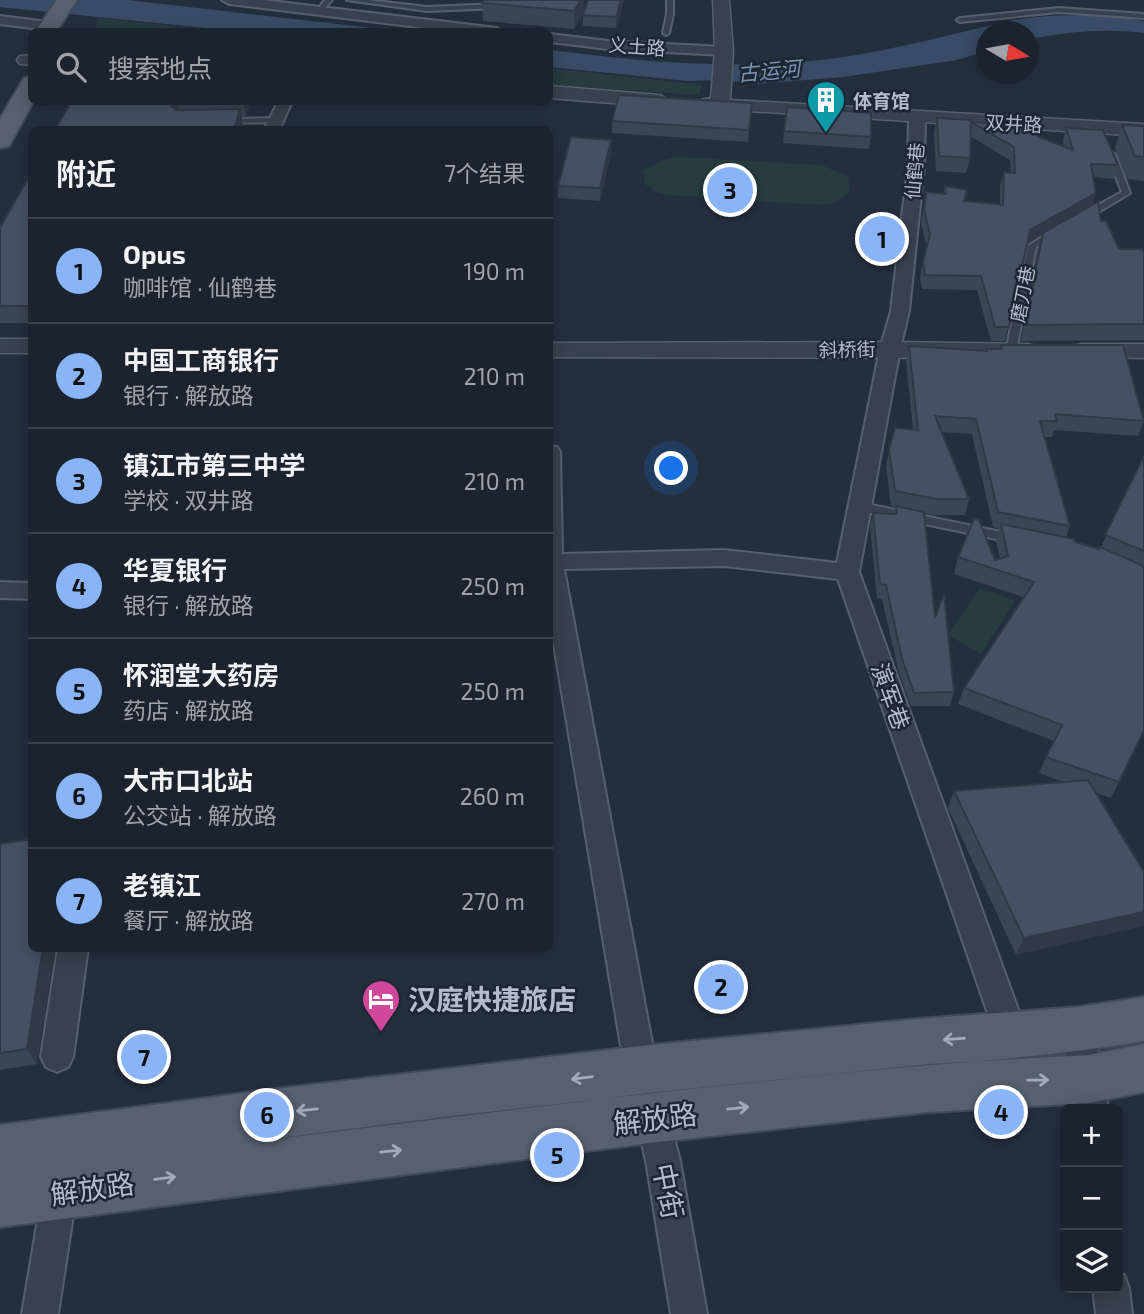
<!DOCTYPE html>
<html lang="zh">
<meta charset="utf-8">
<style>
:root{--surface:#1b232e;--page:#242b36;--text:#f1f3f6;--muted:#a0a4aa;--line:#39404a;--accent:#8ab4f8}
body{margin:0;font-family:"Exo 2","Noto Sans SC",sans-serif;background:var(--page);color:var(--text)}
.controls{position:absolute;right:21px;bottom:21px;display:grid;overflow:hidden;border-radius:10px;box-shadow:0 4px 18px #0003}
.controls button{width:63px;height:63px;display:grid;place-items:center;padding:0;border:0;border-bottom:2px solid var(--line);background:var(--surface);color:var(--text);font:35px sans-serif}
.compass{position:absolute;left:976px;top:21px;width:63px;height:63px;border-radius:50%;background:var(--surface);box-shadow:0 4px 18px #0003;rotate:100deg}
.you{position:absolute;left:672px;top:469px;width:24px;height:24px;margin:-18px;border:5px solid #fff;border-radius:50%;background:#1a73e8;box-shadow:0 0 0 10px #1a73e833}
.badge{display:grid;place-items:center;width:46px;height:46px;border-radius:50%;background:var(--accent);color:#111;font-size:23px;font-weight:700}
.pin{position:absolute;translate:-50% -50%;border:4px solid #fff;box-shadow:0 2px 7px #0006}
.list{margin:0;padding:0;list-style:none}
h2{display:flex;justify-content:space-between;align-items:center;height:91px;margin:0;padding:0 28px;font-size:30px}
h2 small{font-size:23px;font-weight:400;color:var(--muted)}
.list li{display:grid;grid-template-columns:46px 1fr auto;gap:21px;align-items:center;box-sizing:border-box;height:105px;padding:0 28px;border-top:2px solid var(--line)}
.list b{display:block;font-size:26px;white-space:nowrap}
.list p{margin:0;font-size:23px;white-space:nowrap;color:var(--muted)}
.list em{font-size:23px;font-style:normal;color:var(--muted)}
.icon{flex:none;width:38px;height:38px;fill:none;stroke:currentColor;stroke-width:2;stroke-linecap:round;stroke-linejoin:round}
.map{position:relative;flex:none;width:1144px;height:1314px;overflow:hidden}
.search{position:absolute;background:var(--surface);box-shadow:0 4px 18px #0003;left:28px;top:28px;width:525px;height:77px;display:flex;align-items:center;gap:18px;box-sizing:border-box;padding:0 24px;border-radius:10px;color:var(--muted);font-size:26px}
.panel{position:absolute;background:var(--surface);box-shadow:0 4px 18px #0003;left:28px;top:126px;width:525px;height:826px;border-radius:10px}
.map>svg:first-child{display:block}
.green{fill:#263c3f}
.water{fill:#394c67}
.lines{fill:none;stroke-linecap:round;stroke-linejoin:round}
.service-casing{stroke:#565f6c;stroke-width:4}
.minor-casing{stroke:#565f6c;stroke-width:4}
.tertiary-casing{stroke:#565f6c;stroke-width:3}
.primary-casing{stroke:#414a57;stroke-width:4}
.service{fill:#38414e;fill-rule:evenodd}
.minor{fill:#38414e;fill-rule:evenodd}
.tertiary{fill:#38414e;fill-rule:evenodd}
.primary{fill:#56606e;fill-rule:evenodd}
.wall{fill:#3b4654}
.shaded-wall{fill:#303945}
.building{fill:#455162;stroke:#303945;stroke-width:2}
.oneway{stroke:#a1aab7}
.labels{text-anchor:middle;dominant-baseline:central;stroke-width:5;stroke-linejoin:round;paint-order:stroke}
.far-street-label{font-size:19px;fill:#b4bcc9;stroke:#1d2633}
.far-poi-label{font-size:19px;font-weight:bold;fill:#b4bcc9;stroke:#1d2633;text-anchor:start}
.far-water-label{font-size:21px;font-style:italic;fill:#7c92b1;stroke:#1d2633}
.street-label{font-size:23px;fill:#b4bcc9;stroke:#1d2633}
.near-poi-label{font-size:28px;font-weight:bold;fill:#b4bcc9;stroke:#1d2633;text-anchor:start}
.near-street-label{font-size:28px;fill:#b4bcc9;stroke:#1d2633}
</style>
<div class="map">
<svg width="1144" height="1314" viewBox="0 0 1144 1314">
<rect width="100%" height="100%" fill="#242f3e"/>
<g class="green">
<path d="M99,18L219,31H95Z"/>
<path d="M550,68L702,85L699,95L550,85Z"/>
<path d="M679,157L821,165L848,176L850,192L834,203L820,205L670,195L656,192L645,184L643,170L664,160Z"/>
<path d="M980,588L1015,601L981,654L948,635Z"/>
</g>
<g class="water">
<path d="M0,0H127L399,31H235L0,7Z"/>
<path d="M1100,15L1144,21V33C1105,28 1067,32 1029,39L1028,32H986V51L957,60L843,77L757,84L721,80L688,81L550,67V50C643,62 743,71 837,58C894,50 948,35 1004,22C1036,15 1068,15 1100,15Z"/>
</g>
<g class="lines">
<defs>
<g id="service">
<path d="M325,0H332L321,12H317V10Z"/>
<path d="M347,0H367L427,7L498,4L500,0H506L504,6L501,8L427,11Z"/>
<path d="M667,0H673V14L669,33L666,35L663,33L667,14Z"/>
<path d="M1059,8L1144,14V18L1059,12L960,22L957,20L960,18Z"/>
<path d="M275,118L279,120L278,122L227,123L223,121L227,119Z"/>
<path d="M1108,152L1115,154L1130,193L1090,217H1084V213L1122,192L1107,154Z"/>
<path d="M1050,232L1057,234L1036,247L1016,351L1011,354L1008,353L1006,351L1028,246Z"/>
<path d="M857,502L1011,534L1017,538L1011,542L853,509L852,506L853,503Z"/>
</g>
<g id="minor">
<path d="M222,0H262L497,28L503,32H459L229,4Z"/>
<path d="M0,16L48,22L55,26L48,30L0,24Z"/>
<path d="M550,34L608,41L724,47L731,51L724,55L608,49L550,42Z"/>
<path d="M278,102H292L279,130H264Z"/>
<path d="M917,113L925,118L924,166L909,311L900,349L859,572L1027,1034L1022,1044L1011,1048L1000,1044L995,1034L838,579L724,566L564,569L657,1070L680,1161L707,1314H671L646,1161L625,1070L550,621V446L557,447L560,452L562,554L724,550L837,563L880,349L891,311L908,166L909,118Z"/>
<path d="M0,582L32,583V599L0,598Z"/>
<path d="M58,948H88L73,1057L68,1067L57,1072L46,1067L41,1057Z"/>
<path d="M1079,1016L1090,1020L1095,1030L1108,1109H1076L1063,1030L1068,1020Z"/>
<path d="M60,1172L72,1177L77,1189L58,1314H22L43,1189L48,1177Z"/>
<path d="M1118,1273L1124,1275L1129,1288L1132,1314H1096L1093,1288H1118Z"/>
</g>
<g id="tertiary">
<path d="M713,0H729L733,51L730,100L1144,124V136L701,108L698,104L701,100L711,98L715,51Z"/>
<path d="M32,55V65L20,64L17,60L20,56Z"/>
<path d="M550,86L660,95L670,101L660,107L550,98Z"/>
<rect x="0" y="339" width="32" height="14"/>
<path d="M890,342L1027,344L1036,346L1039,351L1036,356L1027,358L550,357V343Z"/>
<path d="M1082,344H1144V358L1073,356L1070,351L1073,346Z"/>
</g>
<g id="primary">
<path d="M57,0H77L56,32H35Z"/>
<path d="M32,76L33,102L9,146L0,148V119L24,78Z"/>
<path d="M1144,997V1041C1041,1059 937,1063 833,1074C631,1095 429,1117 228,1145L649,1093L929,1064L1089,1055L1144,1044V1092L1089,1103L929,1112L649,1143L0,1227V1125L267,1090L641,1046L917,1019L1079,1007Z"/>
</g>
</defs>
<use href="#service" class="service-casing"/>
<use href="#minor" class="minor-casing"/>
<use href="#tertiary" class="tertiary-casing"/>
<use href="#primary" class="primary-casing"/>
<use href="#service" class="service"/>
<use href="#minor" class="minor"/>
<use href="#tertiary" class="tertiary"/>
<use href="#primary" class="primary"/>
</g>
<g class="wall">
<path d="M624,0L616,28L583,26V13L574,29L483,21L482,3L584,12Z"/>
<path d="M69,102H250L246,116H241L243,125L242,130H55L69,104Z"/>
<path d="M752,103L748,142L612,133V121Z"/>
<path d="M787,107L871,137L869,149L783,143Z"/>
<path d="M937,118L971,122L1039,137L1064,147L1063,141L1066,128L1118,165L1114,179L1093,177L1096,193L1092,205L1119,249L1144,252V340L1021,341L1038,249L1042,234L1027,243L1005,341H991L977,290L922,289L920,276L927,248L921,223L926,192L943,193L945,186L964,201L1000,205V186L1004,172L1011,173L1010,160L970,136V158L966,173L936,171L934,133Z"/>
<path d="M1122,125L1144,126V181L1127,179L1115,148Z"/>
<path d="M611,140V152L600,201L558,198V186Z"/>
<path d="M32,171V323H0V228Z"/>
<path d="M1001,345L1144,421L1138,436L1054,430L1052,437H1045L1070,526L1066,537L1075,542L1099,549L1101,547L1144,456V730L1111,798L1096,793L1016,955L948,808L954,791L1064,782L1039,773L1054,741L958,704L964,688L1023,597L954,574L958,557L995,560L1000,559L996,541L1000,529L993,527L972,434L942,432L969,499L965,515H932L924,513L935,618L954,692L950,706H911L899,673L882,599L877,598L870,527L873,513L894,514L896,507L891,506L886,465L895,428L913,429L906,361L909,346L986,351V349H1000Z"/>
<path d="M0,844L32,948H55L37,1064L0,1070Z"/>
</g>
<g class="shaded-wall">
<path d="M581,0H584V12L574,29V11Z"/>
<path d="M621,0H624L616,28V17Z"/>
<path d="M175,102H177L180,116L170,104Z"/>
<path d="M243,102H250L246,116Z"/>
<path d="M240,109L243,125L242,130H234Z"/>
<path d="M611,140V152L600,201V188Z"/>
<path d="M1096,193L1091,206L1026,243L1030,230Z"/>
<path d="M1144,912V926L1016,955L1024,938Z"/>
<path d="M43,948H55L37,1064L27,1049Z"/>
</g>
<g class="building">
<path d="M484,0H581L574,11L482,3Z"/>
<path d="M588,0H621L616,17L583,15Z"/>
<path d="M619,95L752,103L749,130L612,121Z"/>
<path d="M71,102H175L170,104L176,110L240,109L234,130H55Z"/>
<path d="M787,107L871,113V137L784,131Z"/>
<path d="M937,118L971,120L970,158L939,156Z"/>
<path d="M971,122L1021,125L1039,137L1073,150L1066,128L1103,130L1118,165L1091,164L1096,193L1030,230L1009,327H995L981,276L925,275L923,262L930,235L924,210L926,192L946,194L945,186L967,190L964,201L1003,205L1004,172L1015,173L1014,147Z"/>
<path d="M1122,125L1144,126V157L1135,156Z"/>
<path d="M571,137L611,140L600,188L558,186Z"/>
<path d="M32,171V306H0V228Z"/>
<path d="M1098,202L1101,221H1106L1119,249H1142L1144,252V324L1025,325L1043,233Z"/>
<path d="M1001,345H1123L1144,421L1055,414L1057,421H1040L1070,526L998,512L976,419L935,416L969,499H936L895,491L889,450L895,428L918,430L909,346L987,351L986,349H1002Z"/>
<path d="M1144,456V551L1105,535Z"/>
<path d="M896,506L924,512L935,618L944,594L954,692L914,693L902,659L886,585L880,584L873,513L897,514Z"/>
<path d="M974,519L979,520L995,560L1008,556L1001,524L1074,539L1075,542L1099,549L1100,547L1144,566V730L1119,782L1046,757L1062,725L964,688L1034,582L958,557Z"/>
<path d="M1088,780L1144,872V912L1024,938L954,791Z"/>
<path d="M32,839V948H43L27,1049L0,1053V844Z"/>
</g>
<defs><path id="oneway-shaft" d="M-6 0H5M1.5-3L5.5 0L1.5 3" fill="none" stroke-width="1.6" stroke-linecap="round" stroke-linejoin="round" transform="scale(1.75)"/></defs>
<g class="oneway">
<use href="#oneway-shaft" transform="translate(954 1039) rotate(176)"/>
<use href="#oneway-shaft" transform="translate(582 1078) rotate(172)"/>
<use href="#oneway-shaft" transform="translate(1038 1080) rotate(-1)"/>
<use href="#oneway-shaft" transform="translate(738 1108) rotate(-6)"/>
<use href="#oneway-shaft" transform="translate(307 1110) rotate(174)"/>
<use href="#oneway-shaft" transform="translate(391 1151) rotate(-6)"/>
<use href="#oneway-shaft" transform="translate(165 1178) rotate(-7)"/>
</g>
<defs>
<symbol id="building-pin" viewBox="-11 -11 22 30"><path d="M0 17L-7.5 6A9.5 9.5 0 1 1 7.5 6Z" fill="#0f9aa8" stroke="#1d2633"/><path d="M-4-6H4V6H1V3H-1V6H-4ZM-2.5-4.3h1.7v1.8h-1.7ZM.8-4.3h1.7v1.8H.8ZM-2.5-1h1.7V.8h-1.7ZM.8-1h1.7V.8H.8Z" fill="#fff"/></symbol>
<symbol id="hotel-pin" viewBox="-11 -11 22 30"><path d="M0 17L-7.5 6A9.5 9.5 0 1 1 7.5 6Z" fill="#d1479c" stroke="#1d2633"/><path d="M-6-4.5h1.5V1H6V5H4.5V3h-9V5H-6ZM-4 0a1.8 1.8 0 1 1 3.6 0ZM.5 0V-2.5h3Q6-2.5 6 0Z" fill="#fff"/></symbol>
</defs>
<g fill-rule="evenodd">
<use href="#building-pin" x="804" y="78" width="44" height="60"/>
<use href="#hotel-pin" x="359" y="977" width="44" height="60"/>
</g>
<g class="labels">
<g class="far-street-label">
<text transform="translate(637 46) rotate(4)">义土路</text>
<text transform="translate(1014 123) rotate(3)">双井路</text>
<text transform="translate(914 171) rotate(-85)">仙鹤巷</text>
<text transform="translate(1022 294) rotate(-79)">磨刀巷</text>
<text transform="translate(847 349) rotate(-1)">斜桥街</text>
</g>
<g class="far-poi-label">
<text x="853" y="100">体育馆</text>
</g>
<g class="far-water-label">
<text transform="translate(769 70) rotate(-5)">古运河</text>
</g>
<g class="street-label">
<text transform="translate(891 696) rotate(70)">演军巷</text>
</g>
<g class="near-poi-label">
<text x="408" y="999">汉庭快捷旅店</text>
</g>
<g class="near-street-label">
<text transform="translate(655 1118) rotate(-7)">解放路</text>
<text transform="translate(92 1188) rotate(-8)">解放路</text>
<text transform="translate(669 1191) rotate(79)">中街</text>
</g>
</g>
</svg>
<div class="controls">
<button>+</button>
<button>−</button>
<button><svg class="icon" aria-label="layers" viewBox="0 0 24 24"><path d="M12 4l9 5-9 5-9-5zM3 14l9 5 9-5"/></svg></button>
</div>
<svg class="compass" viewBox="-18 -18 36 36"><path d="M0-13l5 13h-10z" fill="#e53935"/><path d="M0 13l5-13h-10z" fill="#a0a4aa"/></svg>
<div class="you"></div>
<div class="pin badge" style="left:882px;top:239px">1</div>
<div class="pin badge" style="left:721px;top:987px">2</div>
<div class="pin badge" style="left:730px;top:190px">3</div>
<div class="pin badge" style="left:1001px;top:1112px">4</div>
<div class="pin badge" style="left:557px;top:1155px">5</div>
<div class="pin badge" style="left:267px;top:1115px">6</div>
<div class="pin badge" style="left:144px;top:1057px">7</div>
<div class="search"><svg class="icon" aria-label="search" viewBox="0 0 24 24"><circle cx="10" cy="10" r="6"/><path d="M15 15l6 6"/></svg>搜索地点</div>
<section class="panel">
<h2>附近<small>7个结果</small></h2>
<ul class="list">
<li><span class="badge">1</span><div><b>Opus</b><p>咖啡馆 · 仙鹤巷</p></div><em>190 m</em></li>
<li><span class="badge">2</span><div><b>中国工商银行</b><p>银行 · 解放路</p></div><em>210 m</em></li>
<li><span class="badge">3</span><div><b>镇江市第三中学</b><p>学校 · 双井路</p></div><em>210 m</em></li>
<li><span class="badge">4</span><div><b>华夏银行</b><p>银行 · 解放路</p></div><em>250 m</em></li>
<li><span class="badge">5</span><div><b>怀润堂大药房</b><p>药店 · 解放路</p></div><em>250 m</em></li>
<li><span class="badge">6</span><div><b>大市口北站</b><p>公交站 · 解放路</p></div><em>260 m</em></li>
<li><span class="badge">7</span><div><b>老镇江</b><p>餐厅 · 解放路</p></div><em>270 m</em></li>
</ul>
</section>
</div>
